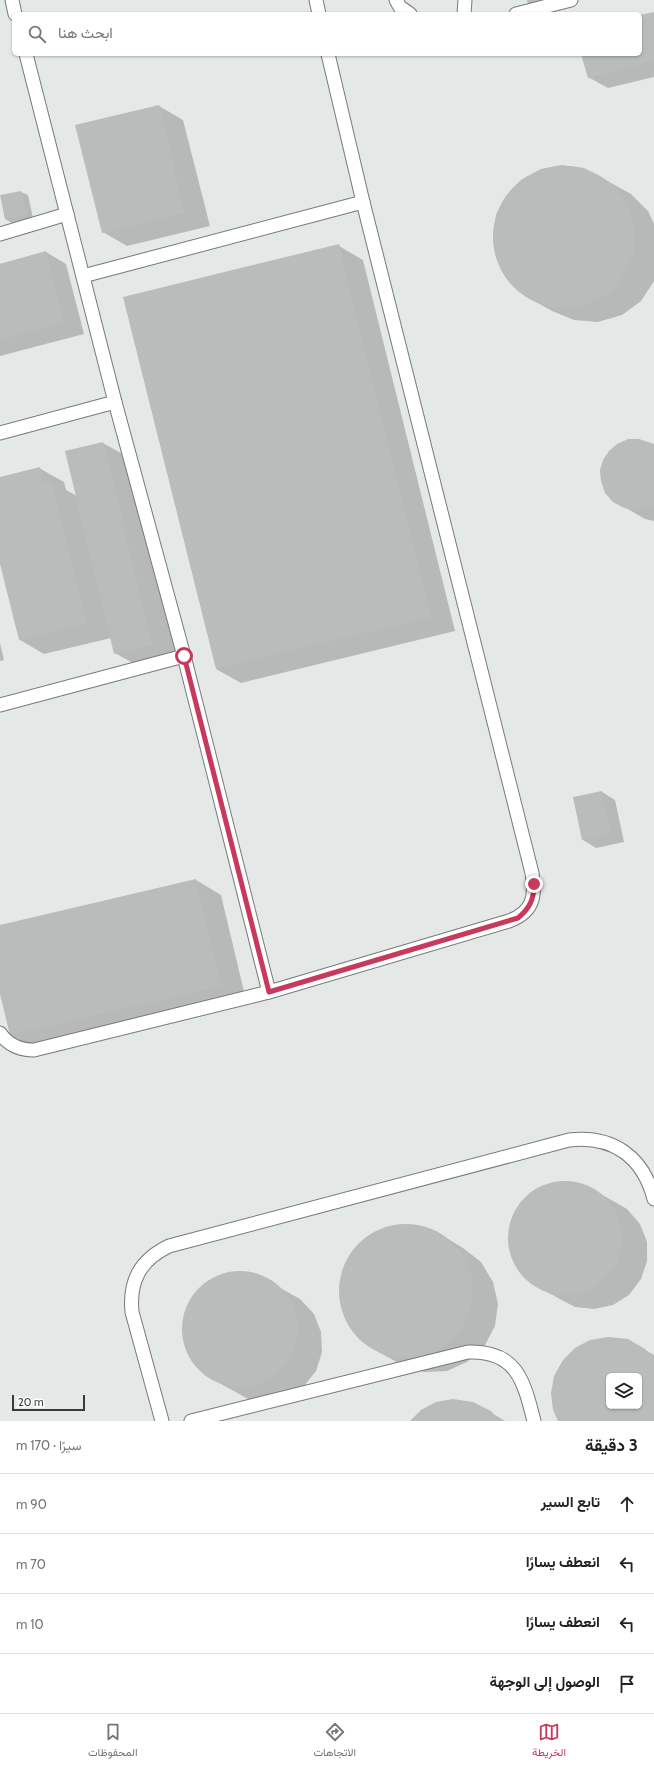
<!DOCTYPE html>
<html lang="ar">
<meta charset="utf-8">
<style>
:root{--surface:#fff;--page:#f2f2f2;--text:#222;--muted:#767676;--line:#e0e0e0;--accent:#c9395b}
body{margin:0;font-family:Cabin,Vazirmatn,sans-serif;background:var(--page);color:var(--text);direction:rtl}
.controls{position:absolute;right:12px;bottom:12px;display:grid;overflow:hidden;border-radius:6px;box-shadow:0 1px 3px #0004}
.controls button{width:36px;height:36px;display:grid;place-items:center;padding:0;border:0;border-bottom:1px solid var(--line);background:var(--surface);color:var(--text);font:20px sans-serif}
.scale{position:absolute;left:12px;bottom:10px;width:73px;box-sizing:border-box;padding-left:4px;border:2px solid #383939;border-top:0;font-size:11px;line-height:14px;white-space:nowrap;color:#383939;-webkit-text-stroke:3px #fff;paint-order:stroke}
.stop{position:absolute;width:12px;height:12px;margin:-9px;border:3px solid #c9395b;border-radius:50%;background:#fff}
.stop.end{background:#c9395b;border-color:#fff;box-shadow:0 1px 4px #0008}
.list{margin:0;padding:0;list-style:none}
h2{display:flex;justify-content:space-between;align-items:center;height:52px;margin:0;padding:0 16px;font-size:17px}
h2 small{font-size:13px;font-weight:400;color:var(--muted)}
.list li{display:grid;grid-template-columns:26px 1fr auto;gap:12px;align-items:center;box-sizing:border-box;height:60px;padding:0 16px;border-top:1px solid var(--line)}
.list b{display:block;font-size:15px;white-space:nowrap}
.list em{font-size:13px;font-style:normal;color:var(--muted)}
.icon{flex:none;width:22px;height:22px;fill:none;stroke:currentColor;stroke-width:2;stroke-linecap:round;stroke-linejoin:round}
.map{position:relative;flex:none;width:654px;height:1421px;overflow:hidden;direction:ltr}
.search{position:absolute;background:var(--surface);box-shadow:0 1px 3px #0004;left:12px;right:12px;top:12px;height:44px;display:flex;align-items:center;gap:10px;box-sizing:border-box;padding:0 14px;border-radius:6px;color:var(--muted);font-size:15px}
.sheet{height:292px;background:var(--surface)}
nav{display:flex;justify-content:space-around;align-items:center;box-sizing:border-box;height:56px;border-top:1px solid var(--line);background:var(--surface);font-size:11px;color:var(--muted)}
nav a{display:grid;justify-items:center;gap:2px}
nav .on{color:var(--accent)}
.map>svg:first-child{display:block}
.shadow{fill:#0003;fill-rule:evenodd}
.building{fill:#b8bcbb;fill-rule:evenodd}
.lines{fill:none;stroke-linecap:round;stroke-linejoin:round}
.service-casing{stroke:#767a79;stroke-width:15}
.service{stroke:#fff;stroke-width:13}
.route{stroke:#c9395b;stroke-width:5}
</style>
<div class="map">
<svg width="654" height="1421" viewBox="0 0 654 1421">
<rect width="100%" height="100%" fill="#e4e8e7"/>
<g class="shadow">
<path d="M654,13V77L608,88L588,77L582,54H640V16Z"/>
<path d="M159,106L183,120L210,226L127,246L103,232Z"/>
<path d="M562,165L584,168L631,194L648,211L654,224V281L641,301L622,315L598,322L574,320L552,311L527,297L508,280L497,259L493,237L496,215L506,196L521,180L541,169Z"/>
<path d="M21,192L28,195L33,218L12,223L5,219L1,196Z"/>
<path d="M339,246L363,260L455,631L241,683L216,669Z"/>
<path d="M46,252L66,264L84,334L0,356V264Z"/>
<path d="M638,440L654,445V521L645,519L614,501Z"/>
<path d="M103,443L128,457L177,659L140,667L115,653L111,638L44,654L20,640L0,560V478L39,468L64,482L66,490L77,496Z"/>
<path d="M0,643L4,660L0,661Z"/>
<path d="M602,792L615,800L624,842L596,848L583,840Z"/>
<path d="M196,880L221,895L246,1000L35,1049L11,1035L0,990V926Z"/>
<path d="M566,1181L585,1185L627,1209L640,1224L647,1242V1261L641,1279L629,1295L613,1305L594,1309L575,1307L558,1298L532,1284L519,1270L511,1254L509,1237L512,1219L520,1203L533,1191L549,1184Z"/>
<path d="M394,1226H417L438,1233L463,1248L481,1262L493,1282L498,1304L495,1326L484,1347L467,1362L447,1371L424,1372L402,1365L377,1351L358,1337L347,1321L341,1301L340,1281L347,1261L359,1245L375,1233Z"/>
<path d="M238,1272L257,1275L300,1299L314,1314L321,1332L322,1352L316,1371L304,1386L268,1401L248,1399L205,1375L192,1360L185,1345L183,1328L186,1311L194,1296L206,1283L221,1275Z"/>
<path d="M627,1340L654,1355V1421H560ZM609,1376H639V1406H609Z"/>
<path d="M490,1412L505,1421H411Z"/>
</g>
<g class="building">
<path d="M527,0H544V1L528,5Z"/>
<path d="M654,12V61L588,78L581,54H640V15Z"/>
<path d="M159,105L185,213L102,233L75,125Z"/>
<circle cx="564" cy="237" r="71"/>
<path d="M21,191L27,215L5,219L0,195Z"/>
<path d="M339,244L431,617L216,669L123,297Z"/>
<path d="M46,251L65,323L0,340V264Z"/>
<path d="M628,439H639L654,444V505L648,508L636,510L624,508L613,502L605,493L601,481L600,470L603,460L609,451L617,444Z"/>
<path d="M103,442L153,645L114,654L65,451Z"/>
<path d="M40,467L43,484L52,481L87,624L19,640L0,564V477Z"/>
<path d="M602,791L611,834L582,840L573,797Z"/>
<path d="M196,879L222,986L10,1035L0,994V925Z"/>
<circle cx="565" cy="1238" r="57"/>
<circle cx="406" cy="1291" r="67"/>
<circle cx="240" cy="1329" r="58"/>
<path d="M608,1337L628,1339L645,1349L654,1359V1421H558L553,1410L551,1393L554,1376L563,1360L575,1348L590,1340ZM609,1376H639V1406H609Z"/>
<path d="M453,1399L473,1402L491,1411L499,1421H410L421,1410L436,1402Z"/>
</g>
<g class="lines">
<defs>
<g id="service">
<path d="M12,0L15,14"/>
<path d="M316,0L319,14"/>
<path d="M396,0L400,7L410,14"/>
<path d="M464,14L465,0"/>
<path d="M516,14L571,0"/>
<path d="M26,54L115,402L184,656L269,992"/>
<path d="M0,234L67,214"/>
<path d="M83,276L363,202"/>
<path d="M0,433L115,402"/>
<path d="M0,705L184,656"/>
<path d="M0,1033C8,1045 19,1050 34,1050L269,992L509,921C533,912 536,897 532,873L363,202L328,54"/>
<path d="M162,1421L132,1312C129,1281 140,1260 169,1246L569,1140C612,1135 643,1156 654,1199"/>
<path d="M191,1421L468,1352C517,1350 524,1382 534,1421"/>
</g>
</defs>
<use href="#service" class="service-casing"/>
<use href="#service" class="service"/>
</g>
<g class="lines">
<path class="route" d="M184,656L269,992L518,918C530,908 534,899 534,884"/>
</g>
</svg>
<div class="controls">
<button><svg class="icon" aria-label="layers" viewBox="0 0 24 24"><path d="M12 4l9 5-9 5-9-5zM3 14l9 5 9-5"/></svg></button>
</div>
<div class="scale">20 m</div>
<div class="stop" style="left:184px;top:656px"></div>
<div class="stop end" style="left:534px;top:884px"></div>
<div class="search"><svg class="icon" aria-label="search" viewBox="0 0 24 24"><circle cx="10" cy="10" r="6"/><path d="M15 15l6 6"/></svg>ابحث هنا</div>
</div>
<section class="sheet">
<h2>3 دقيقة<small>سيرًا · 170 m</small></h2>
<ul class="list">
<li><svg class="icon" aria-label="ahead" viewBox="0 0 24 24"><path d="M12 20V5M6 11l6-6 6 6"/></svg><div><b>تابع السير</b></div><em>90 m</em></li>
<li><svg class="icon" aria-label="left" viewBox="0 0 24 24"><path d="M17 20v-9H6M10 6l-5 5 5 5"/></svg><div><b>انعطف يسارًا</b></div><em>70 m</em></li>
<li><svg class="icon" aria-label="left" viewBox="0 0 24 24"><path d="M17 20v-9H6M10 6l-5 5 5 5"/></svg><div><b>انعطف يسارًا</b></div><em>10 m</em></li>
<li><svg class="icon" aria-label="arrive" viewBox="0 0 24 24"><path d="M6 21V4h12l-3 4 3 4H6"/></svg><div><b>الوصول إلى الوجهة</b></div></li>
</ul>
</section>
<nav>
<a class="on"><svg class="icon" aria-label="map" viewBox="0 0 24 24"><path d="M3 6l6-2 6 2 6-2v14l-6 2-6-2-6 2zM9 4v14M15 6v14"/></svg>الخريطة</a>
<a><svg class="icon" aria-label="directions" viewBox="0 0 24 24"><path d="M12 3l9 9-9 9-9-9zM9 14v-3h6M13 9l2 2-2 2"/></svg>الاتجاهات</a>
<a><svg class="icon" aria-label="saved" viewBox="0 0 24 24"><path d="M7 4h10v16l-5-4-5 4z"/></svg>المحفوظات</a>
</nav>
